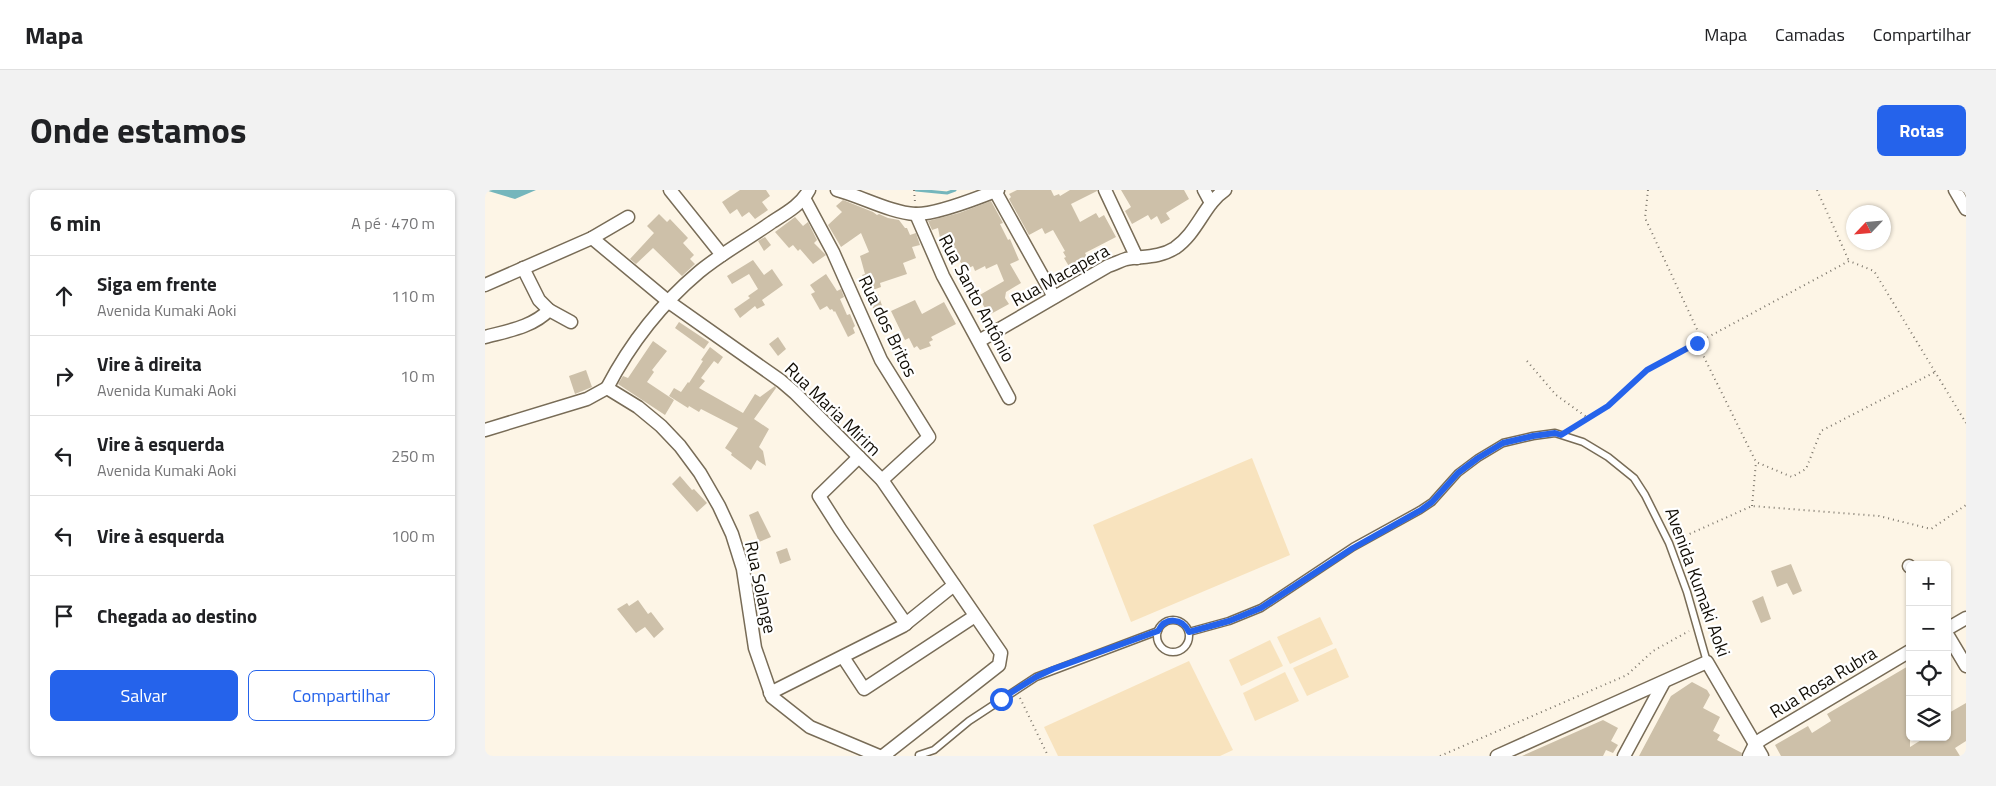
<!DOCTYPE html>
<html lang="pt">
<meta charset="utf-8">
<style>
:root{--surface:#fff;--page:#f2f2f2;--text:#202124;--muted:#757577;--line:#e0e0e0;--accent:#2563eb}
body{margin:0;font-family:"Titillium Web",sans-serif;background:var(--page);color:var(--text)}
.controls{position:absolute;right:15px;bottom:15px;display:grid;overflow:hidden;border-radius:8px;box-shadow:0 1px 4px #0004}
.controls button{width:45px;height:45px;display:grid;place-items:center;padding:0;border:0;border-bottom:1px solid var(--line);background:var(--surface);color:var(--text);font:25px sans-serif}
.compass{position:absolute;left:1361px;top:15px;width:45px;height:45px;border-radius:50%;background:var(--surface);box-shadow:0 1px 4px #0004;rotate:244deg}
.stop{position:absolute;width:15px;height:15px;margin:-11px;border:4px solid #2563eb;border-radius:50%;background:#fff}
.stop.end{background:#2563eb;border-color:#fff;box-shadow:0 1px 5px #0008}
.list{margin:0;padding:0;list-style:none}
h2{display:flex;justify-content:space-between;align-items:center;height:65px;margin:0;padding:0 20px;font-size:21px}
h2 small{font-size:16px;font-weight:400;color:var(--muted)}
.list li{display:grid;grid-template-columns:32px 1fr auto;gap:15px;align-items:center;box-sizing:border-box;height:80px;padding:0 20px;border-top:1px solid var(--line)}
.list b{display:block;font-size:19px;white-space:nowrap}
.list p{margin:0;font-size:16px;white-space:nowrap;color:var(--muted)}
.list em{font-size:16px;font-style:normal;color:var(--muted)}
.actions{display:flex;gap:10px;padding:15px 20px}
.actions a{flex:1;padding:11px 0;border:1px solid var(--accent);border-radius:8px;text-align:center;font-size:18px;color:var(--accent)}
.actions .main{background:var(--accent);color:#fff}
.icon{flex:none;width:28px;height:28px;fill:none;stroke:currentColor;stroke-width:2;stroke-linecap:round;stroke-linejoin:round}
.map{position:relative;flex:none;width:1481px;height:566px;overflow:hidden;border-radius:8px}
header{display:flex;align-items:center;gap:30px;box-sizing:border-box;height:70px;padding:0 25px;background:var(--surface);border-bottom:1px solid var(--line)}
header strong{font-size:24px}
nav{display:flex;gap:28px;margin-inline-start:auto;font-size:18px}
.intro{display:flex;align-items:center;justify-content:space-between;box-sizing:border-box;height:120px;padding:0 30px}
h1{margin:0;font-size:35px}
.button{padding:12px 22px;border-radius:8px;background:var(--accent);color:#fff;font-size:18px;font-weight:700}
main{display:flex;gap:30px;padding:0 30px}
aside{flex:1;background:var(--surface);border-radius:8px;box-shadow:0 1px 4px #0004}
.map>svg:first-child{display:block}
.green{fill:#f8e3be}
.water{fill:#75b6bc}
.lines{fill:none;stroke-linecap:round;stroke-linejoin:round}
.stream{stroke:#75b6bc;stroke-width:3}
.building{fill:#cdc0a9}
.lane-casing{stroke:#786c57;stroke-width:9}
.street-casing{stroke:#786c57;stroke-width:15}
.path{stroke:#7d776c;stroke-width:2;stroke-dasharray:1 4;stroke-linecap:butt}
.lane{stroke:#fff;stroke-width:6}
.street{stroke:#fff;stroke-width:12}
.route{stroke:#2563eb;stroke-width:6}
.labels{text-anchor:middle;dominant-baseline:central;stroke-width:4.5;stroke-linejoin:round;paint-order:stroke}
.street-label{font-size:18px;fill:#110d05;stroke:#fff}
</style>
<header>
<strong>Mapa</strong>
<nav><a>Mapa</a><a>Camadas</a><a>Compartilhar</a></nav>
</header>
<div class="intro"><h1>Onde estamos</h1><a class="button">Rotas</a></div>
<main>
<aside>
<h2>6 min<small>A pé · 470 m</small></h2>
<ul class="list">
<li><svg class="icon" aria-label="ahead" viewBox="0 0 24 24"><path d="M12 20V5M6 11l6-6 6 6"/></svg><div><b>Siga em frente</b><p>Avenida Kumaki Aoki</p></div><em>110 m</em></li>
<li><svg class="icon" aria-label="right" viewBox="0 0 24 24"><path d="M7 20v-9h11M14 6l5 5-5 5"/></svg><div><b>Vire à direita</b><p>Avenida Kumaki Aoki</p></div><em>10 m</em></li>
<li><svg class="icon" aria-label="left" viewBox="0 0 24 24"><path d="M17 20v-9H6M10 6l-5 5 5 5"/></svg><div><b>Vire à esquerda</b><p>Avenida Kumaki Aoki</p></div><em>250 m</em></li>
<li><svg class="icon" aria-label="left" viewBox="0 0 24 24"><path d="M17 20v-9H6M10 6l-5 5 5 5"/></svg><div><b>Vire à esquerda</b></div><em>100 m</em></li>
<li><svg class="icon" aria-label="arrive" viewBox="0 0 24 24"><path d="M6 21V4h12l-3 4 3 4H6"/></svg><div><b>Chegada ao destino</b></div></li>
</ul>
<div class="actions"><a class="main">Salvar</a><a>Compartilhar</a></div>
</aside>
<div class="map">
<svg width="1481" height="566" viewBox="0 0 1481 566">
<rect width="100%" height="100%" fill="#fdf5e6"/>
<g class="green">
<path d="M767,268L805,365L646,432L608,335Z"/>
<path d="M835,427L848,454L805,474L792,447Z"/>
<path d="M785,450L798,476L756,496L744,470Z"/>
<path d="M851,458L864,487L822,506L808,478Z"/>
<path d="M704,471L748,560L735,566H573L559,537Z"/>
<path d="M800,482L814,511L770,531L758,503Z"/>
</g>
<path class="water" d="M0,0H51L30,9Z"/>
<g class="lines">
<path class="stream" d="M431,0L462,3L470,0"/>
</g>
<g class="building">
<path d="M255,0H281L285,6L277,12L283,20L270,29L264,22L257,27L252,19L245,24L237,12Z"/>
<path d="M532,0H566L569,6L574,4L575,6L585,0H612V1L586,14L595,32L611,23L614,28L619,25L631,47L600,63L605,72L596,77L594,73L585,78L579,68L581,67L578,62L580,61L568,40L560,44L557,38L544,45L524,9L526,7L524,4Z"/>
<path d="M636,0H699L704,9L681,23L685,29L676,34L672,26L666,30L663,25L647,34L640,21L646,17Z"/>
<path d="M358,10L388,22L392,25L394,24L403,28L414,30L420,38H422L425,45L431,43L435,55L427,57L431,68L418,73L422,84L395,93L396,97L388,100L377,85L380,84L375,66L384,62L376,43L356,57L343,35L357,22L351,16Z"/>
<path d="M506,11L518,33L515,34L523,50L525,49L534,70L525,74L536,93L521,102L520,108L524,114L504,125L493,106L519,91L512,74L501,79L500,76L490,81L488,76L479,80L470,60L458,63L453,38L447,40L443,31L474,23Z"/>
<path d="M174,24L182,32L185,29L203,48L198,53L209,65L205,69L210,74L197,86L168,58L151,74L145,69L169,43L162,36Z"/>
<path d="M310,27L318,36L323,32L332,50L329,53L341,65L328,74L315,59L313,61L308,55L304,58L290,42Z"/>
<path d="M280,47L286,55L279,61L273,51Z"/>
<path d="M268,70L279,85L287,79L298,95L277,110L280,115L272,119L270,116L255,128L249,119L265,108L263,106L273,99L264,84L247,94L242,86Z"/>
<path d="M341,84L352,101L356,99L359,107L355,109L362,125L365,124L370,136L368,138L370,143L363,147L350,121L349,122L347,119L345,120L342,116L335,120L326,104L330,102L325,95Z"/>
<path d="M393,104L400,124L392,127L385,111Z"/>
<path d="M430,110L437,124L459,112L471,134L446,147L448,150L444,152L446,156L435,160L432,156L429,158L424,148L420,150L406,121Z"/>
<path d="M194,132L224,152L219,159L190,138Z"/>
<path d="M293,147L301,159L293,166L284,154Z"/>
<path d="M168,151L182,161L167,180L169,182L162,192L189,210L180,225L133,194L138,186L143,188Z"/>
<path d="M225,157L238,167L233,174L229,171L216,188L220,191L214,198L258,223L270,204L275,207L290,196L291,198L269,229L284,239L274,257L278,261L281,276L272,270L266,280L246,265L247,263L240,258L253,238L216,219L214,222L204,216L203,218L184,206L189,198L196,202L203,192L204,193L218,171L216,170Z"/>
<path d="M101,180L107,197L90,204L84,186Z"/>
<path d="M195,286L207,300L209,299L222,313L212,322L187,294Z"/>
<path d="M273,321L286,347L274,352L264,325Z"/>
<path d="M302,358L306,370L295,374L291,362Z"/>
<path d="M1306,374L1317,401L1308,405L1302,393L1292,397L1286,381Z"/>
<path d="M1278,406L1286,429L1276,433L1267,411Z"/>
<path d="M153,410L163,424L166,422L179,439L169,448L160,437L151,443L132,419L142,413L144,416Z"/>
<path d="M1425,475V557L1441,547H1462V524L1481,513V551L1470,558L1475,566H1296L1290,555L1323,536L1327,543L1346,531L1342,524Z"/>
<path d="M1207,492L1222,500L1225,505L1218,518L1235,527L1228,541L1235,545L1232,550L1257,563L1256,566H1154L1186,506Z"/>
<path d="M1118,530L1133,538L1126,551L1133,555L1128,563L1121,560L1118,566H1037Z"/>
</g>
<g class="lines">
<defs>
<g id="lane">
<circle cx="688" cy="446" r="16"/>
<path d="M704,442L744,431L776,418L868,357L935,320L947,312L973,283L993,268L1018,253L1048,246L1070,243L1098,252L1123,267L1149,288L1160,305L1184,353L1202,402L1222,472"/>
<path d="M434,565L449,560L484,531L551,487L673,441"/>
</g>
<g id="street">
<path d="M185,0L237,65"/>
<path d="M352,0C375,6 407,23 430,24C450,25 493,8 513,0"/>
<path d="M620,0L652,68"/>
<path d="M719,0L726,13"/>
<path d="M1470,0L1481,19"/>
<path d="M510,1L569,107"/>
<path d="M319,8L348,62L396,170L444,247L397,290"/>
<path d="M431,24L458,86L524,208"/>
<path d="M107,48L184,112L296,191L310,203L397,290L516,463L514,475L398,566"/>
<path d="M38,78L54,110L64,120"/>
<path d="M0,95L107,48L143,27"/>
<path d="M0,147C22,141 48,137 64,120L86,132"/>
<path d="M494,151L623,76C629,74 635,71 641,69C658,66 674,68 690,58C713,42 719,14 740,0"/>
<path d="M122,198C145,154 176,114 214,82C237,63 263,49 287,32C301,23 316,15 324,0"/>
<path d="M0,240L102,209L122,198L153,217L176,236L195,256L215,283L234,316L247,344L258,379L270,458L287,507L325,537L394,566"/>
<path d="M374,267L334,306L355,339L421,434"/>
<path d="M1424,376L1425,377"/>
<path d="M1462,439L1481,428"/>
<path d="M1462,444L1481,476"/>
<path d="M358,467L379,499L490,426"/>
<path d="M285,503L418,436L469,395"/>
<path d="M1012,566L1222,472L1277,566"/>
<path d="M1139,566L1179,492"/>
<path d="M1264,566L1270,554L1277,549L1425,461"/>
</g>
</defs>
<use href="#lane" class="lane-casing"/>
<use href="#street" class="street-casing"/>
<g class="path">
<path d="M429,0L430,12"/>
<path d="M1163,0L1160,28L1217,150"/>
<path d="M1332,0L1364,71"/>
<path d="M1212,153L1271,272L1307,287L1321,279L1336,241L1450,182"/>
<path d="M1042,171L1071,205L1103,228"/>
<path d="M1086,239L1123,216L1162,180L1364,71L1389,81L1481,233"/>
<path d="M1267,316L1271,272"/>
<path d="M1191,350L1267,316L1394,326L1446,339L1481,315"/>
<path d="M535,508L563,566"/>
<path d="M955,566L1142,485L1168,461L1204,441"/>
</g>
<use href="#lane" class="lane"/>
<use href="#street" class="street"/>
</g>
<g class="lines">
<path class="route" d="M516,509L551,487L568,479L673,441C680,427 697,427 704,442L744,431L776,418L868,358L936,320L947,312L973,283L993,268L1018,253L1048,246L1070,243L1076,245L1123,216L1162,180L1212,153"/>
</g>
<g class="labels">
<g class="street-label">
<text transform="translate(575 85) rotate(-29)">Rua Macapera</text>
<text transform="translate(492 108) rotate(62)">Rua Santo Antônio</text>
<text transform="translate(403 136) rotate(64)">Rua dos Britos</text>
<text transform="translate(348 219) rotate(44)">Rua Maria Mirim</text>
<text transform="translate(1213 392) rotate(70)">Avenida Kumaki Aoki</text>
<text transform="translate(276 397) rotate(78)">Rua Solange</text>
<text transform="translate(1338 492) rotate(-31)">Rua Rosa Rubra</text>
</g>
</g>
</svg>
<div class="controls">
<button>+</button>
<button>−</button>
<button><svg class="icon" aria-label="locate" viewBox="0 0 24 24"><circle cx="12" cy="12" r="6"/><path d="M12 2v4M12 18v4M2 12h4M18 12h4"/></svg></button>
<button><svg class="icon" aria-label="layers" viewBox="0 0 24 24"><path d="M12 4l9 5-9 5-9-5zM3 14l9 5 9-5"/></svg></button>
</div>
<svg class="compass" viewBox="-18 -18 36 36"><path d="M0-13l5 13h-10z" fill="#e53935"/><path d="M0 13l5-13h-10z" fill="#757577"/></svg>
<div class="stop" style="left:516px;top:509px"></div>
<div class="stop end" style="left:1212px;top:153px"></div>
</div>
</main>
